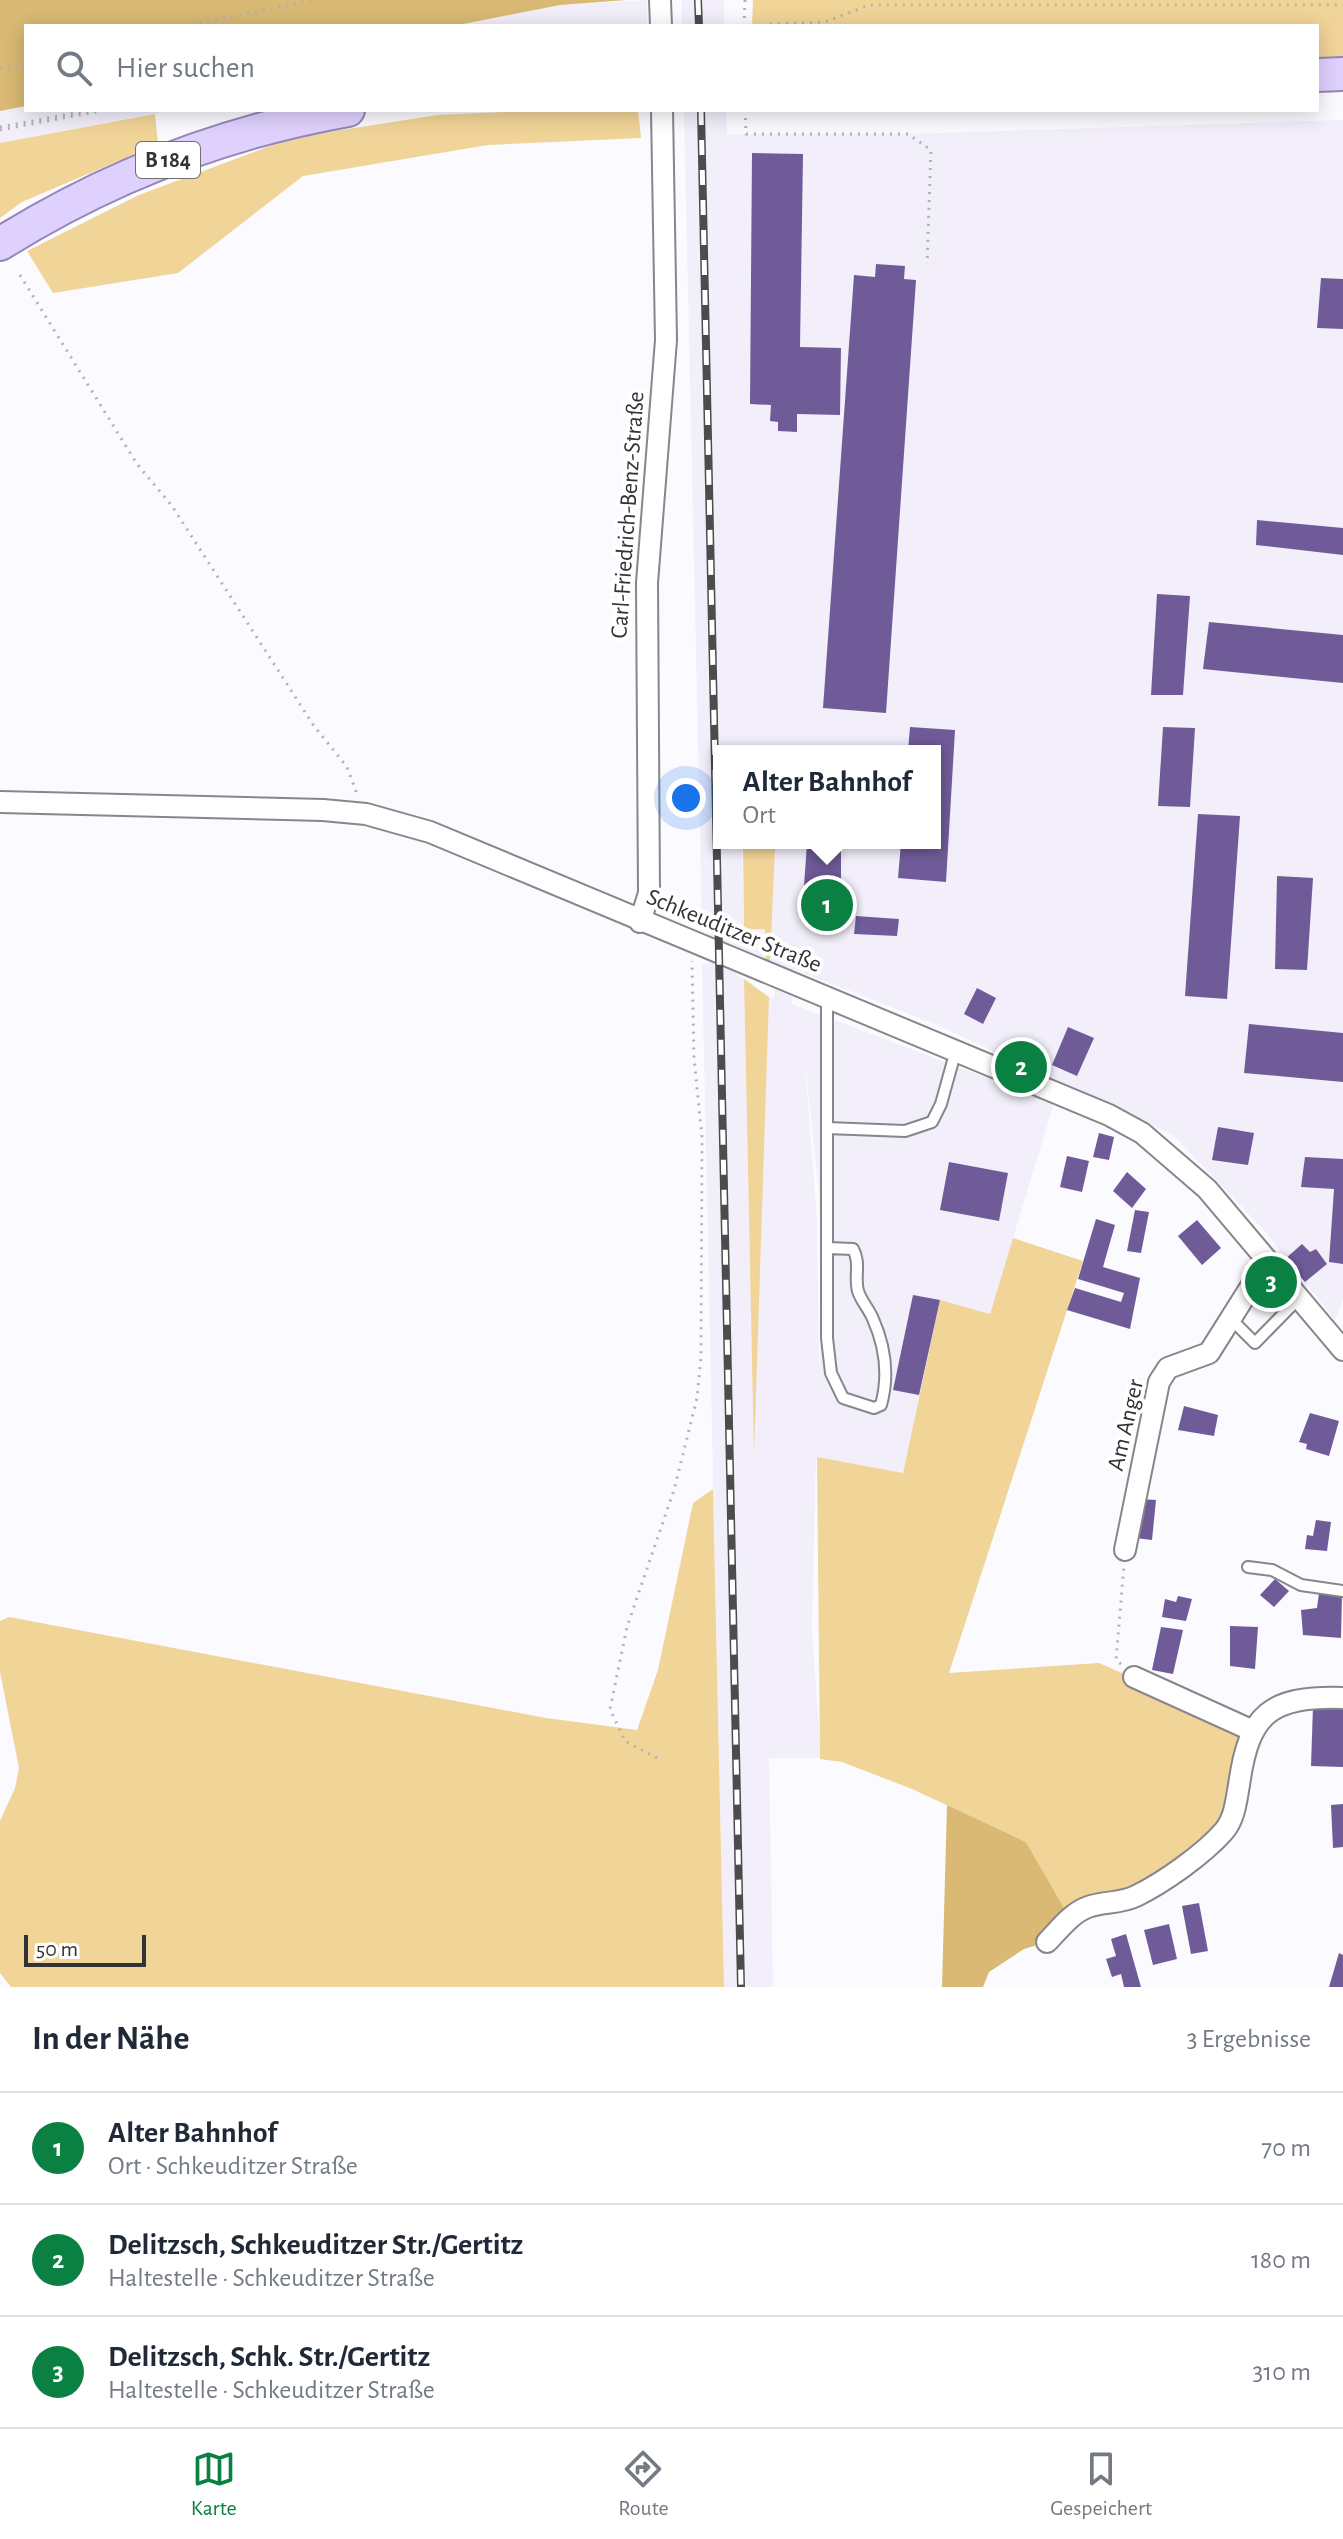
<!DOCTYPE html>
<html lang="de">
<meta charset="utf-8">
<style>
:root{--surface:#fff;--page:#f6f6f7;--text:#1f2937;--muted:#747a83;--line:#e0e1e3;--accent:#0b8043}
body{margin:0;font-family:"Alegreya Sans",sans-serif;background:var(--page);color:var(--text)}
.scale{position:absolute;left:24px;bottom:20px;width:122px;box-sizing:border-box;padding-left:8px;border:4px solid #333234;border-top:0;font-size:22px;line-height:28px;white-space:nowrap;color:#333234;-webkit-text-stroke:6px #fff;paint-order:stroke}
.you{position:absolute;left:686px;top:798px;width:28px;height:28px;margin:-20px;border:6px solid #fff;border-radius:50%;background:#1a73e8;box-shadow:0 0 0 12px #1a73e833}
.badge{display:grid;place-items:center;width:52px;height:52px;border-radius:50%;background:var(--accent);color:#fff;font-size:26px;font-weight:700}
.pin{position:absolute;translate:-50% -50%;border:4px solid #fff;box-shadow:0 2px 8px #0006}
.popup{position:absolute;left:713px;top:745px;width:228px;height:104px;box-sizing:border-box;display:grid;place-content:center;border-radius:0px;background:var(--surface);filter:drop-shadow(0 2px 6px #0005);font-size:26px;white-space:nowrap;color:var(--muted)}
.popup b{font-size:30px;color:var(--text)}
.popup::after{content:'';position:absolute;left:50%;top:100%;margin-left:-16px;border:16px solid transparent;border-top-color:var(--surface)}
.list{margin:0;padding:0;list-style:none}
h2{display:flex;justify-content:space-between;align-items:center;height:104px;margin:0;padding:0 32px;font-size:34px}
h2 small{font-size:26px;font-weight:400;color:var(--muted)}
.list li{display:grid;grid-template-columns:52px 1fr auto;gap:24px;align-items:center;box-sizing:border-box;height:112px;padding:0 32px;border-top:2px solid var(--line)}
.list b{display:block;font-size:30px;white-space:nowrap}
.list p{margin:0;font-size:26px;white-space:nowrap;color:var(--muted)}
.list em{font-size:26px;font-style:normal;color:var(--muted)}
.icon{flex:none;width:44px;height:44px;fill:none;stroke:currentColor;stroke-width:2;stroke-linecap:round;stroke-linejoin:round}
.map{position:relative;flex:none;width:1343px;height:1987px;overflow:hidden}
.search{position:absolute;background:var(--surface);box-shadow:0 4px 20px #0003;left:24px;right:24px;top:24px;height:88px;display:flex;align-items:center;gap:20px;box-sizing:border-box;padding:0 28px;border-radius:0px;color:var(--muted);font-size:30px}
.sheet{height:440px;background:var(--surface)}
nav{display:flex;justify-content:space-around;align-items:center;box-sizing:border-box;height:112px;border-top:2px solid var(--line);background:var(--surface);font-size:22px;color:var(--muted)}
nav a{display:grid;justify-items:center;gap:4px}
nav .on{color:var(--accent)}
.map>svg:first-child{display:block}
.built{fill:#f2effb;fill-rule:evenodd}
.green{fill:#f1d497}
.forest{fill:#d9b973}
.building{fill:#6f5b98}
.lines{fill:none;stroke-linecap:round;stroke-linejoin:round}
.lane-casing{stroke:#87868b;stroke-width:14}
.street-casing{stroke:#87868b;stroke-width:24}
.primary-casing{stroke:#9486b7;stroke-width:36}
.path{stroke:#b2b1b5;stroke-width:3;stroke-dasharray:2 6;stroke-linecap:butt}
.lane{stroke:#fff;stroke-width:10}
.street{stroke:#fff;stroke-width:20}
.primary{stroke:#dfd1fe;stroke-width:32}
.rail-casing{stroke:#4c4b4d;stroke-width:8}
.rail{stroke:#fff;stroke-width:5;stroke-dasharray:15;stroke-linecap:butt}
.labels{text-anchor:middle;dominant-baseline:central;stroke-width:8;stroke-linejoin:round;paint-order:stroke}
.shield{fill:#fff;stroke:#707071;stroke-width:2}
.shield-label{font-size:22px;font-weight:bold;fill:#333234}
.street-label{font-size:24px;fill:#333234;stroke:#fff}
</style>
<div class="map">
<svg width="1343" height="1987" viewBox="0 0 1343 1987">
<rect width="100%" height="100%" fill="#fbfaff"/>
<g class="built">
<path d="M647,0V26H453L560,5Z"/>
<rect x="682" y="0" width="42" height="26"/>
<path d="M26,106V110H174L0,143V111Z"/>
<path d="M684,110H726L727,134H908L1343,120V1299L1335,1320L1261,1227L1173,1135L935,1024L793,969L792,1004L1054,1103L990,1314L939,1301L903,1473L816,1457L812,1630L821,1758H769L773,1987H724L702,963L708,964L707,928L702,924ZM719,751H935V843H772L770,962L776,965L774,998L769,997L754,1433L744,979L736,975V951L766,962L765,929H744L742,843H719ZM805,1061L819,1192L822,1274L819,1374L817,1220Z"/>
</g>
<g class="green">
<path d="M753,0H1343V63L1317,64V26H752Z"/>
<path d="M548,110H638L641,138L488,145L303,176L178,273L53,293L27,251L139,195L291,138L437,115Z"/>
<path d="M155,114L158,144L22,202L0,218V143Z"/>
<path d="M743,843H772L775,847L770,962H766L765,929H744Z"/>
<path d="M744,979L769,997L754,1455Z"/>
<path d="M1013,1238L1083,1261L949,1673L1099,1663L1251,1730L1220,1827L1165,1879L1070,1918L1026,1842L912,1789L842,1762L820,1759L817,1457L903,1473L940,1300L990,1314Z"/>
<path d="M713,1489L724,1987H11L0,1973V1821L15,1788L19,1768L0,1672V1621L9,1617L546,1718L637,1730L658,1670L693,1503Z"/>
</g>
<g class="forest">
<path d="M0,0H627L560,5L453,26H26V106L0,111Z"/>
<path d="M947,1805L1026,1842L1070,1918L1047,1942L1024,1949L989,1972L983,1987H942Z"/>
</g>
<g class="building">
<path d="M752,153L803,154L800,347L841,348L840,415L797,414V432L778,431V422L770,421L771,405L750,404Z"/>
<path d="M876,264L905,266L904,279L916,280L886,713L823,708L854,275L875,277Z"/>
<path d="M1321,278L1343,279V329L1317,328Z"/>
<path d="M1257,520L1343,528V555L1256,545Z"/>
<path d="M1157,594L1190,596L1183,695H1151Z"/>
<path d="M1209,622L1343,635V683L1203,669Z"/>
<path d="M910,727L955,730L946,882L898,878L901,843H935V751H908Z"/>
<path d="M1163,727L1195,728L1190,807L1158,806Z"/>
<path d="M1198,814L1240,816L1227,999L1185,996Z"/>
<path d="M807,843H852V847L841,846V926L810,924L812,886H804Z"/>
<path d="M1277,876L1313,878L1307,970L1275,969Z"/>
<path d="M856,916L899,919L897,936L854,934Z"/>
<path d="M977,988L996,998L983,1024L964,1014Z"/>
<path d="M1249,1024L1343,1033V1082L1244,1073Z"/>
<path d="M1068,1027L1094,1038L1077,1076L1052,1065Z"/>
<path d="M1218,1127L1254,1133L1248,1165L1212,1160Z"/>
<path d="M1099,1133L1114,1137L1109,1160L1093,1157Z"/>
<path d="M1067,1156L1089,1161L1082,1192L1060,1187Z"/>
<path d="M1305,1157L1343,1159V1264L1329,1262L1334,1189L1301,1187Z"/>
<path d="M949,1162L1008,1173L999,1221L940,1210Z"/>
<path d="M1127,1172L1146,1189L1132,1208L1113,1191Z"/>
<path d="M1135,1210L1149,1212L1141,1253L1127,1251Z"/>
<path d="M1096,1219L1115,1225L1103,1267L1140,1278L1130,1329L1067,1310L1075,1288L1121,1302L1124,1293L1078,1279Z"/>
<path d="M1197,1220L1221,1248L1202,1265L1178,1236Z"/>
<path d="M1302,1244L1310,1252L1316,1249L1327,1264L1305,1282L1285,1259Z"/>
<path d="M913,1295L940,1300L919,1395L893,1390Z"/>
<path d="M1184,1406L1218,1415L1214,1436L1178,1430Z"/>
<path d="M1310,1413L1339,1421L1329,1456L1306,1449L1307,1444L1299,1442Z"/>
<path d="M1140,1499L1156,1500L1152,1540L1135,1538Z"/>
<path d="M1316,1520L1331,1522L1327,1551L1305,1549L1307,1535L1313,1536Z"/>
<path d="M1275,1579L1289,1591L1274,1607L1260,1595Z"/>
<path d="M1319,1593H1342L1341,1638L1303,1635L1301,1610L1317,1608Z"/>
<path d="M1178,1596L1192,1599L1186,1621L1162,1617L1165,1599L1176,1602Z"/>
<path d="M1230,1626L1258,1627L1255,1669L1230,1666Z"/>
<path d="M1161,1627L1183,1630L1173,1674L1152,1670Z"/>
<path d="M1313,1706H1343V1767L1311,1766Z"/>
<path d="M1343,1804V1847L1333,1848L1331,1805Z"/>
<path d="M1199,1903L1208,1951L1191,1954L1182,1906Z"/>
<path d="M1169,1924L1177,1959L1153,1965L1144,1930Z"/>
<path d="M1126,1934L1141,1987H1124L1121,1974L1112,1977L1106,1959L1116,1956L1111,1939Z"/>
<path d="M1339,1953L1343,1955V1987H1329Z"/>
</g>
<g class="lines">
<defs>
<g id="lane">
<path d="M827,997V1338L831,1373L843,1398L874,1408L881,1405C889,1376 885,1346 873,1319C869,1309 861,1301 858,1291C854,1276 861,1263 853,1249L828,1248"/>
<path d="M827,1128L905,1131L932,1122L941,1104L956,1050"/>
<path d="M1231,1319L1255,1343L1297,1300"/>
<path d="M1248,1567L1272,1570L1301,1585L1343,1591"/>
</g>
<g id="street">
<path d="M660,0L661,26"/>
<path d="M0,802L323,810L366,814L430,832L1109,1115L1142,1133L1207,1189L1343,1350"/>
<path d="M640,922L649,893L647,583L666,340L662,110"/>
<path d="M1125,1550L1159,1382L1168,1368L1209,1353L1267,1261"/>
<path d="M1134,1677L1251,1730"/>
<path d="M1047,1942C1059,1930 1071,1913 1088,1907C1104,1901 1120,1904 1136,1896C1163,1883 1204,1854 1224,1831C1235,1818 1236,1801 1239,1785C1249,1713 1270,1696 1343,1698"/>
</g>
<g id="primary">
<path d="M1317,75L1343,74"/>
<path d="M0,244C107,177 224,132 348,110"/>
</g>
</defs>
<use href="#lane" class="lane-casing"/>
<use href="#street" class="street-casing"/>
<use href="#primary" class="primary-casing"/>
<g class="path">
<path d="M770,24L825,22L869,5H1343"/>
<path d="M184,26L314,0"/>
<path d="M744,26L745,0"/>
<path d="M0,68L26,63"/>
<path d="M745,110L746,134H908L931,150L927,264"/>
<path d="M0,127L91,110"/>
<path d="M0,130L105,110"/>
<path d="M20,275L137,464L172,506L314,726L347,767L357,794"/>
<path d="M667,900L675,914"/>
<path d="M1121,1664L1116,1660L1124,1565"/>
<path d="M657,1758L625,1741L610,1709L627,1627L674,1490L697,1398L701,1357L702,1137L694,1058L692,961"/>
</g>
<use href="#lane" class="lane"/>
<use href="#street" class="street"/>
<use href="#primary" class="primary"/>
<defs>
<g id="rail">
<path d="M698,0L699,26"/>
<path d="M701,110L741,1987"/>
</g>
</defs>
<use href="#rail" class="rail-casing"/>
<use href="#rail" class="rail"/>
</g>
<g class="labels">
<rect class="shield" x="136" y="142" width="64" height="36" rx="6"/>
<g class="shield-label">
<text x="168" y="160">B 184</text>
</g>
<g class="street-label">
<text transform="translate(628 515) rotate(-86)">Carl-Friedrich-Benz-Straße</text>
<text transform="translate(734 931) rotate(22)">Schkeuditzer Straße</text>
<text transform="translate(1126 1425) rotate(-77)">Am Anger</text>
</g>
</g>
</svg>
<div class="scale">50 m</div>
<div class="you"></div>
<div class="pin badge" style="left:827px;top:905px">1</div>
<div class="popup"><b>Alter Bahnhof</b>Ort</div>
<div class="pin badge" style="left:1021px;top:1067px">2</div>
<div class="pin badge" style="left:1271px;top:1282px">3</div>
<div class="search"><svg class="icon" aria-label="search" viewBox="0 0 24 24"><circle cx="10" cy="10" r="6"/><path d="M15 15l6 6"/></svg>Hier suchen</div>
</div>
<section class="sheet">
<h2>In der Nähe<small>3 Ergebnisse</small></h2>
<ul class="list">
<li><span class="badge">1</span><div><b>Alter Bahnhof</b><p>Ort · Schkeuditzer Straße</p></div><em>70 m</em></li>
<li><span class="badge">2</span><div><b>Delitzsch, Schkeuditzer Str./Gertitz</b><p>Haltestelle · Schkeuditzer Straße</p></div><em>180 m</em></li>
<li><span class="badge">3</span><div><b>Delitzsch, Schk. Str./Gertitz</b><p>Haltestelle · Schkeuditzer Straße</p></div><em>310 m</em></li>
</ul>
</section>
<nav>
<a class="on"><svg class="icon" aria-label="map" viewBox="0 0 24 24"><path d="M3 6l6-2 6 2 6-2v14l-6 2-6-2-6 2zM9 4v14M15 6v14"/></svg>Karte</a>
<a><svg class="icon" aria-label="directions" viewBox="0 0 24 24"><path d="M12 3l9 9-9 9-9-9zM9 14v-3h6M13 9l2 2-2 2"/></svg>Route</a>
<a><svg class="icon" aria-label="saved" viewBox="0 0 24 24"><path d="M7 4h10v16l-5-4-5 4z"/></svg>Gespeichert</a>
</nav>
